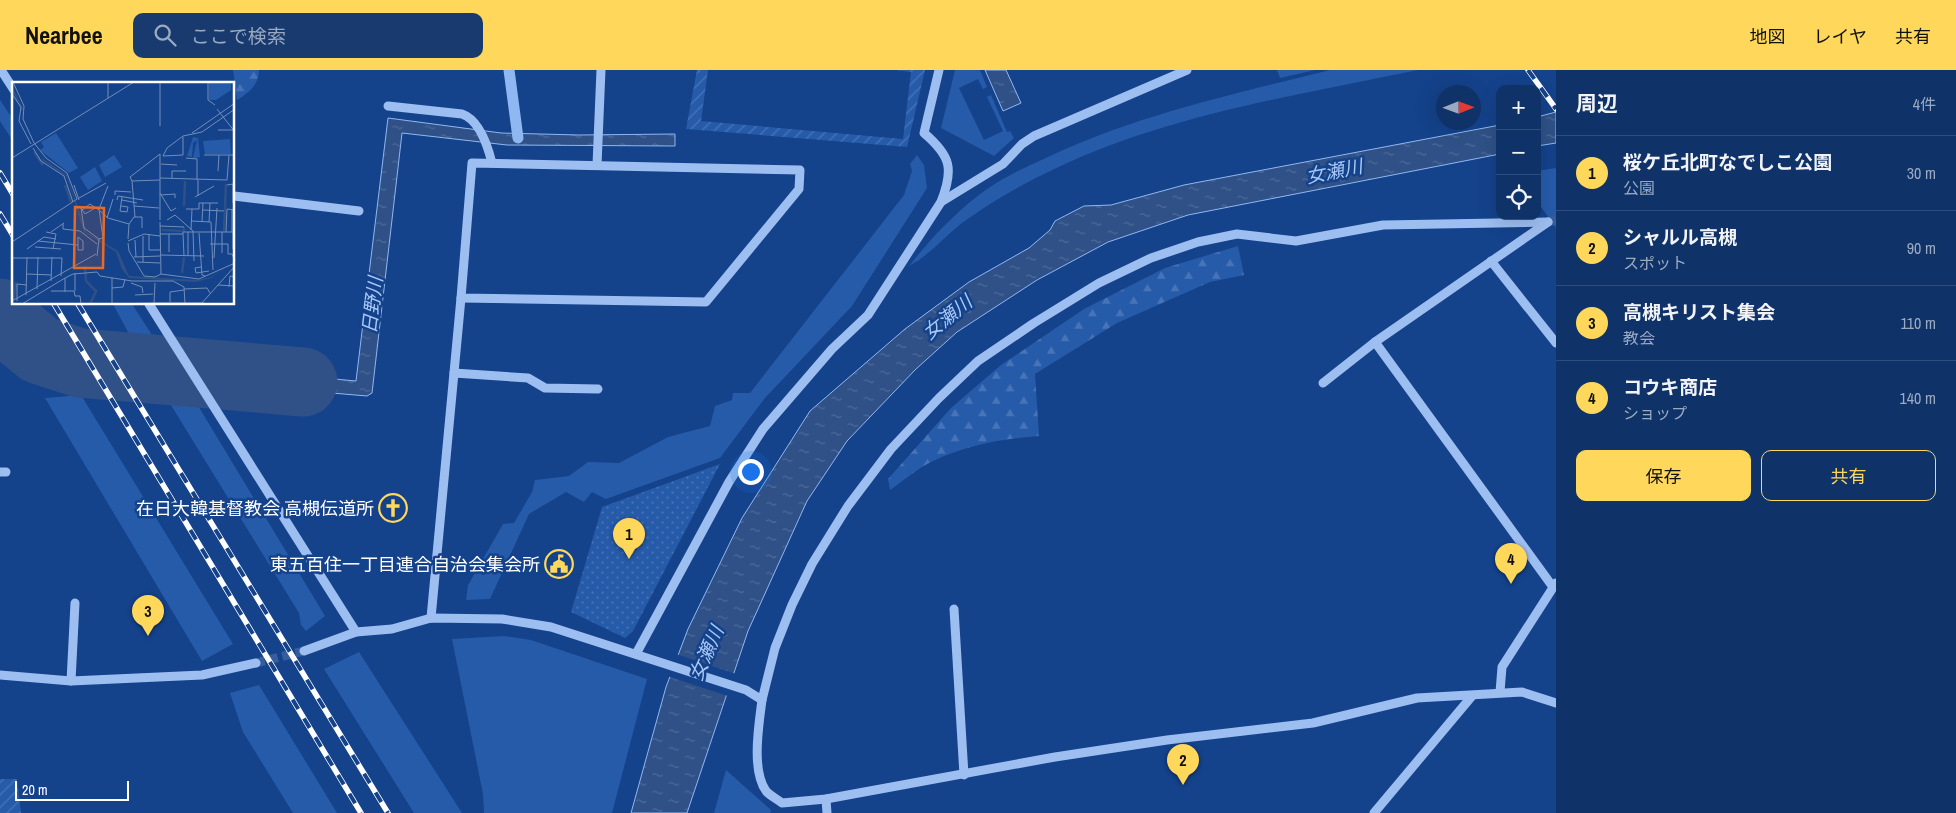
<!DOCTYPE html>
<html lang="ja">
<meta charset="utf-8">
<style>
:root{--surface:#0f3268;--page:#183a6e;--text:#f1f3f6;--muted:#9baac0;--line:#2f4d7c;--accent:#ffd85b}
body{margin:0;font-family:"Archivo Narrow","Noto Sans JP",sans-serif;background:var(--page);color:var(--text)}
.controls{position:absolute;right:15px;top:15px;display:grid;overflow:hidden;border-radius:10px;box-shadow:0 5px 20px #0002}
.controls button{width:45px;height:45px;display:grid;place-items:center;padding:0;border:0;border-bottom:1px solid var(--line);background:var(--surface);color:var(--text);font:25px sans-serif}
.compass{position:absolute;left:1436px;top:15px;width:45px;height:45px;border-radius:50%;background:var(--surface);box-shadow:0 5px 20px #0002;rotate:89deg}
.scale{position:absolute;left:15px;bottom:12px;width:114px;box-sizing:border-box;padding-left:5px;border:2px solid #fff;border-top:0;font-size:14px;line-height:18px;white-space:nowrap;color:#fff;-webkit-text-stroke:4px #14428b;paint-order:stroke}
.you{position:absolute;left:750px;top:401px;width:18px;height:18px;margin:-12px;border:4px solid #fff;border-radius:50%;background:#1a73e8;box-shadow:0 0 0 8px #1a73e833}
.badge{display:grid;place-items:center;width:32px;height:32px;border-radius:50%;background:var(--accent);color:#111;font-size:16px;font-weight:700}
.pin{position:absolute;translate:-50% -41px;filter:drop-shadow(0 1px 2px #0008)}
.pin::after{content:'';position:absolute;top:26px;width:18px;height:15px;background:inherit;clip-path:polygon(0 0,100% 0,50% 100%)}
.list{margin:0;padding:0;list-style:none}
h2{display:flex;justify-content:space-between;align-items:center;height:65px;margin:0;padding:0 20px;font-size:21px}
h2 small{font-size:16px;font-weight:400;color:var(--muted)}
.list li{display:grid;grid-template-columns:32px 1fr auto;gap:15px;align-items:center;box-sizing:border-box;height:75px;padding:0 20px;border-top:1px solid var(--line)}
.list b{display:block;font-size:19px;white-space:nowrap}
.list p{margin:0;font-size:16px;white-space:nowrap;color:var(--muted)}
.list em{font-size:16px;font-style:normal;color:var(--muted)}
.actions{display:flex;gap:10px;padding:15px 20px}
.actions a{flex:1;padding:11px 0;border:1px solid var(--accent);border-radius:10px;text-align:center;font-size:18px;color:var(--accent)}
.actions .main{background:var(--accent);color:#111}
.icon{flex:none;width:28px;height:28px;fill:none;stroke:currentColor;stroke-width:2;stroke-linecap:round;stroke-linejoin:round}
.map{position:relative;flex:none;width:1556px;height:743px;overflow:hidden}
header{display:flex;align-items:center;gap:30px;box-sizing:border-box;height:70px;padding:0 25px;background:var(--accent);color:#111}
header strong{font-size:24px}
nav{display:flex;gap:28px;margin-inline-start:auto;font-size:18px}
.search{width:350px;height:45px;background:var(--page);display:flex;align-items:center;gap:12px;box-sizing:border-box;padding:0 18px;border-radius:10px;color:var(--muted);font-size:19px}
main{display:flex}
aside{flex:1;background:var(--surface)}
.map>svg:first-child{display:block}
.grass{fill:#265baa}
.forest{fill:url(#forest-firs)}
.park{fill:url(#park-dots)}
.garden{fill:url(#garden-furrows)}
.water{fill:url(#water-ripples);stroke:#8fb8f3}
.pier{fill:#14428b}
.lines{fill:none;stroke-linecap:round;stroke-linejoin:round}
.stream{stroke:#8fb8f3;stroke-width:11}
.river{stroke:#2f5187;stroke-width:69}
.minor-tunnel{stroke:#375e9c;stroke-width:9;stroke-dasharray:9 4.5;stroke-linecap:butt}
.minor{stroke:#9dbef0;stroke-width:9}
.rail-casing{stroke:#fff;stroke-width:5.5}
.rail{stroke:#14428b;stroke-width:4;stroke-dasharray:11;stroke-linecap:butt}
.labels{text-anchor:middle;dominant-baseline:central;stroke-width:5;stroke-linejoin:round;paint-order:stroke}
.poi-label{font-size:18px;fill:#fff;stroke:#14428b;text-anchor:end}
.water-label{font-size:19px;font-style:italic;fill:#a8c8f7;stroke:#14428b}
.inset-river{fill:none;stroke:#2f5187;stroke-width:2.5}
.inset-road{fill:none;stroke:#728eb9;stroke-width:1}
.view{fill:#ea6a24;fill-opacity:0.15;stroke:#ea6a24;stroke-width:2.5}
.inset-edge{fill:none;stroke:#fff;stroke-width:2.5}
</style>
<header>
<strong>Nearbee</strong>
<div class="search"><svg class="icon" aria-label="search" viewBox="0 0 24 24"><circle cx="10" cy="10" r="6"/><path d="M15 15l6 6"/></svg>ここで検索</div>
<nav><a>地図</a><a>レイヤ</a><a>共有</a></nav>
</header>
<main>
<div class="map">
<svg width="1556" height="743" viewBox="0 0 1556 743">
<defs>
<pattern id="forest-firs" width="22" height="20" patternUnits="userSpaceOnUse" patternTransform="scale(1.25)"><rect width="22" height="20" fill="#265baa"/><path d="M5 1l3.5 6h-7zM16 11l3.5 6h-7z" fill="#4774b7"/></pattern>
<pattern id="park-dots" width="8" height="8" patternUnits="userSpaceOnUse" patternTransform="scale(1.25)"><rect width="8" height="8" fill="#265baa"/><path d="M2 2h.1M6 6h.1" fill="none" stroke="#4774b7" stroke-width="1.8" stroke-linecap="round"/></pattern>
<pattern id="garden-furrows" width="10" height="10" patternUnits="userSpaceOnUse" patternTransform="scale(1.25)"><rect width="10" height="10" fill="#265baa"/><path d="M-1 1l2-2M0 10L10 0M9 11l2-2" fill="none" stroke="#4774b7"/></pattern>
<pattern id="water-ripples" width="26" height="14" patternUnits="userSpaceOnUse" patternTransform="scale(1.25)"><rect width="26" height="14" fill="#2f5187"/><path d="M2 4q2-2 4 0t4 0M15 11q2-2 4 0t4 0" fill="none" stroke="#4e6b99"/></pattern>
</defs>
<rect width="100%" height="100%" fill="#14428b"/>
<g class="grass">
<path d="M955,0H980L987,17L983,19L978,9L959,18L984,70L1003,61L987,27L991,25L1007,62L1010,61L1014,68L994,86L941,58Z"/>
<path d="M1277,0H1315L1280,8Z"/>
<path d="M1330,0H1418C1289,27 1158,46 1040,106C1015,118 984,137 962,153C944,167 930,185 909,196C932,167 959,138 990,117C1008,105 1028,96 1048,87C1137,45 1234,24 1330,0Z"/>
<path d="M0,30L14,51V73L0,51Z"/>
<path d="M917,85L924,95L927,118L852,236L765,328L720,388L606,429L592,422L584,432L566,422L529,444L490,529L466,530L468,515L503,454L514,453L532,422L535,410L569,406L588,392L619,393L668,367L710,356L715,336L732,330L733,323H750L904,125L912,101L910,94Z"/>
<path d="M1556,98V158L1537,131V101Z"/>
<path d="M113,234H132L154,268L137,279Z"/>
<path d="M185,314L325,546L306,561L301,555L299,543L161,319Z"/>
<path d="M81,325L233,574L202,591L45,328Z"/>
<path d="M504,566L531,570L647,609L612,743H484L483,724L452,569Z"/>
<path d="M359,582L462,743H414L324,599Z"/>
<path d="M259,615L337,743H293L243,662L230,623Z"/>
<path d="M726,700L771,740L770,743H714Z"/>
</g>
<g class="forest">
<path d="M233,0H259C259,15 248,23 237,30Z"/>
<path d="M1238,176L1244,205L1210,212L1117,253L1035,304L1039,366C1001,369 966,375 931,392C917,399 903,411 890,420L888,409L951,338L1001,295L1084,239L1165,198Z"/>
</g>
<path class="park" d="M720,394L633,561L625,568L571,542L602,437Z"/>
<g class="garden">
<path d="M697,0H708L701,51L903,69L911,2L896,0H925L907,77L686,59Z"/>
<path d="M0,709H17L21,743H0Z"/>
</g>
<g class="water">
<path d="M985,0H1006L1021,33L1003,41Z"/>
<path d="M1556,42V73L1537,76V47Z"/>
<path d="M388,48L501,63L579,65L675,64V76L507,75L402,63L372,323L367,326L214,313L205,297L356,311Z"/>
<path d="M1500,55V84L1188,145L1108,172L1037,210L957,262L916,299L847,371L807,431L748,561L687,743H631L666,617L688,559L742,448L810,341L905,259L969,212L1029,178L1050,160L1055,151L1084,136L1111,135L1184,115Z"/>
<path d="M2,234C16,239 16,253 27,262C36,269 121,294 131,291C140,287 149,279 157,274L181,310L75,301L39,291L0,253Z"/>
</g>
<path class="pier" d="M676,584L736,604L728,626L667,606Z"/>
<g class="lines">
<path class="stream" d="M509,0L518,68"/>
<path class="river" d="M0,243L18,262L40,280L80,293L303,312"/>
<g class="minor-tunnel">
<path d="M1548,152L1556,150"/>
<path d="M256,593L304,581"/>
</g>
<g class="minor">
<path d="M1,0L14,20"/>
<path d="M388,36L462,44C480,50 488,77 492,93"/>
<path d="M472,93L800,100L799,119L706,232L461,228Z"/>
<path d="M597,95L601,0"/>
<path d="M234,126L359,141"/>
<path d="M941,132L1003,94L1022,74L1034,66L1187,0"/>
<path d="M1548,152L1375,272L1553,517"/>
<path d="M1491,191L1556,273"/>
<path d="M149,234L356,562"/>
<path d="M454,303L528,308L545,318L598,319"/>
<path d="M1323,313L1375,272"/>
<path d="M0,402H6"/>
<path d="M954,539L964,705"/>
<path d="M431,548L461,228"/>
<path d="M304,581L356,562L392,559L431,548L502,549L551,557L746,620L762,630L775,578L792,535L812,494L848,436L891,379L939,328L978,291L1034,253L1099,213L1151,188L1198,172L1237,164L1296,171L1383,155L1548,152"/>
<path d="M636,584L729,412L763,359L832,279L868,245L941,132C954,99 951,86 924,63L939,0"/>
<path d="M0,605L71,611L202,605L256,593"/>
<path d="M71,611L75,533"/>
<path d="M1500,622L1502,597L1556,513"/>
<path d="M762,630C759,654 751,700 766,721C769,725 777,729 782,733L826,729L1055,687L1167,670L1313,653L1417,628L1522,622L1556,633"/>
<path d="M826,729L827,743"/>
<path d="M1374,743L1472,626"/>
</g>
<defs>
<g id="rail">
<path d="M1528,0L1556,39"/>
<path d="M0,103L14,126"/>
<path d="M0,144L14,167"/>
<path d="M54,234L361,743"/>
<path d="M78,234L388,743"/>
</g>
</defs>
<use href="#rail" class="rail-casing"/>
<use href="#rail" class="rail"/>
</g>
<defs>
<symbol id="church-ring" viewBox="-11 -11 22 22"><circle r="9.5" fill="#14428b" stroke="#ffd85b" stroke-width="1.5"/><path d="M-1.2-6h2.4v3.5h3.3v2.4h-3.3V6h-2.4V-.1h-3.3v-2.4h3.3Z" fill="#ffd85b"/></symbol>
<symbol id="civic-ring" viewBox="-11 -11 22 22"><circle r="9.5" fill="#14428b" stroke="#ffd85b" stroke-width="1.5"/><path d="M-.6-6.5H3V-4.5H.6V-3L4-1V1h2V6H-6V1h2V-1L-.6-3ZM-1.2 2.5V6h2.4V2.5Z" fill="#ffd85b"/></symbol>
</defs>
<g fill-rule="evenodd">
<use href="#church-ring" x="377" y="422" width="32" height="32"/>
<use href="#civic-ring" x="543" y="478" width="32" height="32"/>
</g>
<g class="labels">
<g class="poi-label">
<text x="374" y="438">在日大韓基督教会 高槻伝道所</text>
<text x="540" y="494">東五百住一丁目連合自治会集会所</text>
</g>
<g class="water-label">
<text transform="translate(1334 101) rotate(-11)">女瀬川</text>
<text transform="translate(372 235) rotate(-83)">日野川</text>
<text transform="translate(947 247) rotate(-39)">女瀬川</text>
<text transform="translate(706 583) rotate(-66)">女瀬川</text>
</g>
</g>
<g transform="translate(12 12)">
<rect width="222" height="222" fill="#14428b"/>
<path d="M44,51L66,86L57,91L28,68L32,65L29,60ZM218,57L219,72H193L191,59ZM83,85L90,99L76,108L68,95Z" fill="#265baa"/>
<path d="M181,55L186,56L188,75L184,76H181L185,58L181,61L180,75L175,74Z" fill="#265baa"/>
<path d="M197,0H219V8L204,18H197Z" fill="#265baa"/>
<path d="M102,73L110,85L93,95L87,83Z" fill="#265baa"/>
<path d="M23,64L30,76L55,93L74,150L106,169L117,194L186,198L199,195L215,185L199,196L184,200L117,196L110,187L104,170L72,150L55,95L31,79Z" fill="#2f5187"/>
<path class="inset-river" d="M0,6L10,28M22,70L31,83M53,103L59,120M172,124L173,99M150,148L172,149V145M212,149L214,102M73,184L74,199L84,209L78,222M170,191L172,175M2,217L4,200"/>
<path class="inset-road" d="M196,0V18L203,23M0,12L9,25L7,39L19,62M96,16V0M205,27L223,50M148,44V0M206,48H222M180,51L223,21M21,66L29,79L52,94L61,120M192,73H223M151,74L155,66L171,54L190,50L223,27M151,74L171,73V55M0,76L122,0M174,76L185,77V98M149,82L165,83M206,89L207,73M148,96L215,98L217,73M160,96V89H174M186,98V114M120,99L118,95L148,72V138M62,103L67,118M215,103L221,102V121M148,111L159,129L164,126M103,113V109L119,110M149,113L163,112V116M183,115L202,104M67,116L94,101M105,118L106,114L131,118M110,118L125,121M109,124L116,125L115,130L108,129L110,115M122,124L147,126M69,126L72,146L87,157L85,174M69,126L73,132L83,126M174,127H187V121H206M70,128L78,122L87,128M191,128L212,129M88,129L96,136L117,142M123,135L120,99L148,98M95,136L101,117M155,138L163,133L181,149L182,179M179,139L199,140L201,188M190,139L191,121M148,140L149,192M197,140L198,121M51,142V147L68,149L85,162M148,144L172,145M179,148L180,127M34,150L44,152L41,167M39,150L52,141M176,150V174M210,150V171M214,150L215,127L223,128M220,150V127M221,150V167M187,151L190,193L193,194M137,152V168H148M148,152H171L172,174M157,152V170M171,152V150H223M131,154V180M66,155L71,159V168H66ZM87,157L91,156L87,127L96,104M116,157L117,142L122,135H130V146M123,158L124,175M26,159L66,163M116,159L132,152L148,154M0,160L65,117L55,91L34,76L22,61L11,37L12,24L1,0M116,161L117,169L132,194M198,162H216V172H220L223,179M23,165L49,167M15,167L32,155L44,157M148,173L192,174M122,175L148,174M0,176H50L49,194M202,176L205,126M125,180L148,181M189,185L183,186L184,191L197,189M15,192L40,193M132,194L143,195L149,192L187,197L223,181M53,196L61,192L85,190L88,194L120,199H161L172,205L173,222M100,196V222M39,199L40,175M119,201L130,205L131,211M206,203L223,204M217,205L218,194L223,195M100,206L111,205L113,197M25,207L26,175M172,207L195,206L198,211M39,209H62L63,214H68L69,222M63,209V191M14,213L15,175M123,213L141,212M0,219L84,172M5,219V202L15,203M158,220V210L172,208M142,221H191M10,222L53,196V210M99,222L142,221L143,201M189,222L223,184"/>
<path class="view" d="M63,125L92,126L91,186H62Z"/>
<rect width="222" height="222" class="inset-edge"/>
</g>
</svg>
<div class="controls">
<button>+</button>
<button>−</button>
<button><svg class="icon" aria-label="locate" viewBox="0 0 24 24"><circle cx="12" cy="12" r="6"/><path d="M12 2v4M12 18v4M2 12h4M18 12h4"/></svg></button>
</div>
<svg class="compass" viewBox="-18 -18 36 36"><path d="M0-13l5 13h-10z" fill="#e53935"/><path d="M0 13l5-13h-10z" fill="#9baac0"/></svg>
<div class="scale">20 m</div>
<div class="you"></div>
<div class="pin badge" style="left:629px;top:489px">1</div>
<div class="pin badge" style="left:1183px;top:715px">2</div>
<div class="pin badge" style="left:148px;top:566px">3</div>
<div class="pin badge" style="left:1511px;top:514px">4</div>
</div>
<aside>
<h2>周辺<small>4件</small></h2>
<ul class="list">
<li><span class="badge">1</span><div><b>桜ケ丘北町なでしこ公園</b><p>公園</p></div><em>30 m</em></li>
<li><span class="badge">2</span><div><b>シャルル高槻</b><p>スポット</p></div><em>90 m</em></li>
<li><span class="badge">3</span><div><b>高槻キリスト集会</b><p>教会</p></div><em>110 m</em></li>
<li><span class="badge">4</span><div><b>コウキ商店</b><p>ショップ</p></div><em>140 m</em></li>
</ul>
<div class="actions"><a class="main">保存</a><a>共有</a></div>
</aside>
</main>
